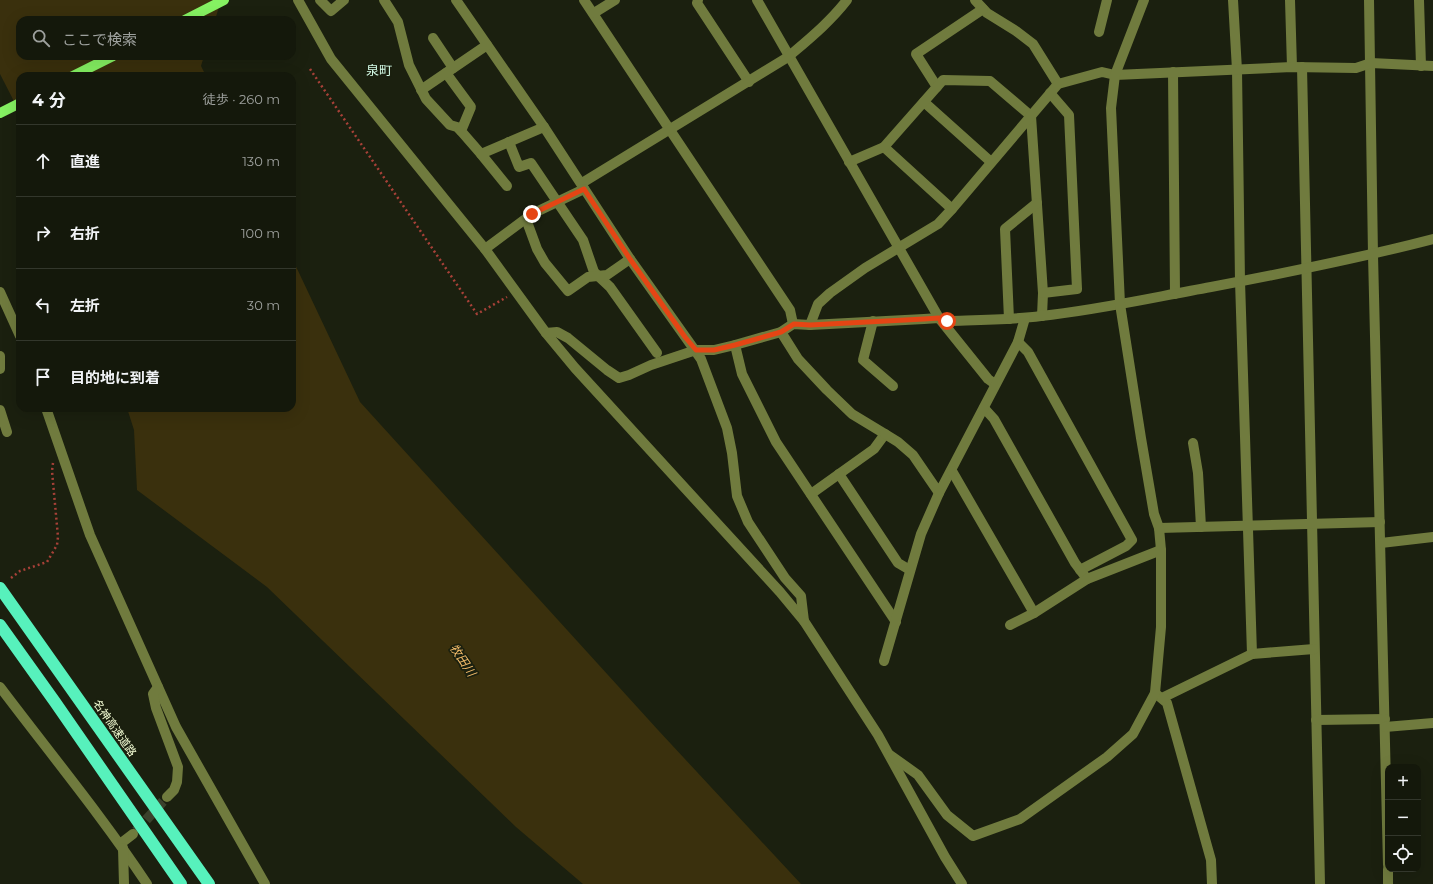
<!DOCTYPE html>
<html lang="ja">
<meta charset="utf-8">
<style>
:root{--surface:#14180b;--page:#212519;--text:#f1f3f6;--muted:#9da09d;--line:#33372c}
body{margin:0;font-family:Montserrat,"Noto Sans JP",sans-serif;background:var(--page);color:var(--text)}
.controls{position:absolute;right:12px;bottom:12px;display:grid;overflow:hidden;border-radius:8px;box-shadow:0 4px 16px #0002}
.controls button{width:36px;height:36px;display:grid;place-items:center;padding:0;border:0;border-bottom:1px solid var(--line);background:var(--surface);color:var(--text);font:20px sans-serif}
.stop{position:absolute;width:12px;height:12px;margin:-9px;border:3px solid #e54514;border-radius:50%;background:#fff}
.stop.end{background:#e54514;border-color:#fff;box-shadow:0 1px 4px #0008}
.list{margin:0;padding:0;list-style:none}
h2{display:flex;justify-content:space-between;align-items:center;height:52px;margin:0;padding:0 16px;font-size:17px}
h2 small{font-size:13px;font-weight:400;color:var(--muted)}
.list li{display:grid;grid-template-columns:26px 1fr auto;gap:12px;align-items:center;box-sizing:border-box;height:72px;padding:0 16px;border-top:1px solid var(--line)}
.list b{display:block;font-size:15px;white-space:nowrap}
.list em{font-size:13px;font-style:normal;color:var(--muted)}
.icon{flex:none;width:22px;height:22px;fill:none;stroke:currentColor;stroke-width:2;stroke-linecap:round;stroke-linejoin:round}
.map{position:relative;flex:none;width:1433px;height:884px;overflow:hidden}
.search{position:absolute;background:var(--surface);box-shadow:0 4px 16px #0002;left:16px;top:16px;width:280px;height:44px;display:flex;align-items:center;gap:10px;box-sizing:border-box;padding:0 14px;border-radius:12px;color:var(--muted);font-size:15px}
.panel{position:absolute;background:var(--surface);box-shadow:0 4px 16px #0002;left:16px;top:72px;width:280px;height:340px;border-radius:12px}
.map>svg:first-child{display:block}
.water{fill:#3a300d}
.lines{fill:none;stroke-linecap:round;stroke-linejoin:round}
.minor-tunnel{stroke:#3b412c;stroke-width:10;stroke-dasharray:10 5;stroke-linecap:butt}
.path{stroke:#a84138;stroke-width:2.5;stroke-dasharray:2 3;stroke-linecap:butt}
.minor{stroke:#707b3e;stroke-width:10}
.major{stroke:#85f162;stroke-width:10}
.highway{stroke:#57f1bc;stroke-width:12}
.route{stroke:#e54514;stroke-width:5}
.labels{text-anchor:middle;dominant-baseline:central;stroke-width:3.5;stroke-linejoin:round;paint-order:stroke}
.street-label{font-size:11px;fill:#f1fbd2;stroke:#1b200f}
.water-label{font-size:12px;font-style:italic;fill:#f2bb69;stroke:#1b200f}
.quarter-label{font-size:13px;fill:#d4fbe7;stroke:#1b200f}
</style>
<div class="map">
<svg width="1433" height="884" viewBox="0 0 1433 884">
<rect width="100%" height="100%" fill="#1b200f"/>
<g class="water">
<path d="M0,0H221L215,20H20V56H204L201,66L206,76H20V113L0,74Z"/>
<path d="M292,258L360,402L658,730L801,884H583L516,827L267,587L137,490L134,430L127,408H292Z"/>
</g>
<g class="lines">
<path class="minor-tunnel" d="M136,831L167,797"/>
<g class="path">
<path d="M310,69L477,314L507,297"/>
<path d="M11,578L20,571L47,562L57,545L58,537L52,471L53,463"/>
</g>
<g class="minor">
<path d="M298,0L331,59L485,249L546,333L575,368L780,592L804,621L878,735L945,857L962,884"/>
<path d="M320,0L331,11L344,0"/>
<path d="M384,0L398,22L409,65L426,99L450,125L457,127L461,131"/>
<path d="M456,0L544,127L630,259L701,359L727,428L732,453L737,496L748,522L785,578L801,596L804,621"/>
<path d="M584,0L670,130L790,310L793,324"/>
<path d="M698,0L697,3L749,82"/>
<path d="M757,0L939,318L988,379L995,384"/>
<path d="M975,0L987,13L1016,31L1033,44L1058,84"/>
<path d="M1233,0L1237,70L1240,281L1252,654"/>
<path d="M1290,0L1292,67"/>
<path d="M1369,0L1373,255L1388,865"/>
<path d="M1419,0L1421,66"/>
<path d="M594,13L615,0"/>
<path d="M1099,32L1107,0"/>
<path d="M433,38L453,68"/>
<path d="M1302,67L1320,884"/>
<path d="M1173,72L1175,294"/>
<path d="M446,73L471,107L461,131L481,154"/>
<path d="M937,87L916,54L983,9"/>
<path d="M421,90L487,45"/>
<path d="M924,102L991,162"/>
<path d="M509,142L519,167L531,163L583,240L594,272L610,287L657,353"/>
<path d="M884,147L952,209"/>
<path d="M849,162L884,147L943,80L990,81L1031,116L1043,293L1042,316"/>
<path d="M582,183L788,57C809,39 830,22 847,0"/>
<path d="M507,186L481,154L544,127"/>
<path d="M526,219L537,249L545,263L568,291L588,277L607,275L630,259"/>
<path d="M485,249L532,214L584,189"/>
<path d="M0,292L20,336"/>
<path d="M1043,293L1077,289L1069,115L1050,93"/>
<path d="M1009,319L1005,229L1037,203"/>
<path d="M873,321L863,360L893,386"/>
<path d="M810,325L818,304L830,293L865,268L938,224L952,209L1058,84L1102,72L1115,75L1292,67L1356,68L1371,63L1433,66"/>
<path d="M781,332L798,359L827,390L852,414L885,434L874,449L811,494"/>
<path d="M546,333L557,332L568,338L607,370L619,378L629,375L651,365L696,350H714L735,345L781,332L793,324L810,325L924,319L939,318L947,321C978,320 1010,320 1041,316C1098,310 1155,297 1211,287C1285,273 1360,258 1433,239"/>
<path d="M1018,342L1028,352L1132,540L1126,546L1080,570"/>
<path d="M735,345L742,374L776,442L896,622"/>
<path d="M0,356V369"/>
<path d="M46,408L90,535L176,727L265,884"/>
<path d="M984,408L994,419L1075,563L1087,579"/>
<path d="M0,410L7,432"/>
<path d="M885,434L898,442L913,455L939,493L1018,342L1025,318"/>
<path d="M1193,443L1198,473L1201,527"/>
<path d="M952,471L1034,613"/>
<path d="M839,474L898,563L910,570"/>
<path d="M1159,528L1380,522"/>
<path d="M1381,543L1433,537"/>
<path d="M1010,625L1034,613L1087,579L1161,550"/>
<path d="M884,661L921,534L939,493"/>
<path d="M0,687C49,752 102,816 147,884"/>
<path d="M158,687L153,694L156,708L178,767L177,782L174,790L167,797"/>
<path d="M1155,693L1167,703L1211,860L1212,884"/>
<path d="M1162,698L1252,654L1314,649"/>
<path d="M1316,720L1385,719"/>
<path d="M1385,727L1433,723"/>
<path d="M890,755L918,775L947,815L973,836L1020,819L1107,757L1133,734L1155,693L1161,627V550L1159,528L1154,514L1141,438L1120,304L1111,108L1115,75L1144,0"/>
<path d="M120,844L133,834"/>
<path d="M123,848L124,884"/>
<path d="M1388,869V884"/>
</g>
<g class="major">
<path d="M185,20L224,0"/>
<path d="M73,76L113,56"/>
<path d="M0,113L20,103"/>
</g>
<g class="highway">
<path d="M0,588L209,884"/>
<path d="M0,625L55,702L181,884"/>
</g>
</g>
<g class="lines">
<path class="route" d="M532,214L584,189L630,259L685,337L696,350H714L735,345L781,332L794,324L810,325L924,319L939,318L947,321"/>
</g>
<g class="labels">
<g class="street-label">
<text transform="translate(115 728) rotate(55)">名神高速道路</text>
</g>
<g class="water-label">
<text transform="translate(463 660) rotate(56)">牧田川</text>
</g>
<g class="quarter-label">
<text x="379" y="70">泉町</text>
</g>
</g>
</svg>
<div class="controls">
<button>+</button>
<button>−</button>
<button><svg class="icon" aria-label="locate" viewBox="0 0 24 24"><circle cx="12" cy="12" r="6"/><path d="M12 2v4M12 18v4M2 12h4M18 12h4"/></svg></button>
</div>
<div class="stop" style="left:947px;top:321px"></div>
<div class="stop end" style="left:532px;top:214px"></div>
<div class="search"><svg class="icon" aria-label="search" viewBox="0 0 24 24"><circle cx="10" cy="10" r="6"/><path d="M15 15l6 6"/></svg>ここで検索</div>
<section class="panel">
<h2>4 分<small>徒歩 · 260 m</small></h2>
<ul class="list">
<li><svg class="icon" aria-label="ahead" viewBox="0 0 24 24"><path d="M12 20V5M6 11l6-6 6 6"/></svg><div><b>直進</b></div><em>130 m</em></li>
<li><svg class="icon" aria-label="right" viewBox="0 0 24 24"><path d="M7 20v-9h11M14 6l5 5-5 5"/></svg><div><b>右折</b></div><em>100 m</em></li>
<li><svg class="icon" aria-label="left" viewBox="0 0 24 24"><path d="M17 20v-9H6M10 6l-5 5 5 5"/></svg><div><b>左折</b></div><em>30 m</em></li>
<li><svg class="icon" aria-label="arrive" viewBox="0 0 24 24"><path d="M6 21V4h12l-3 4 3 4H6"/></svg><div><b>目的地に到着</b></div></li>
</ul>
</section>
</div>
